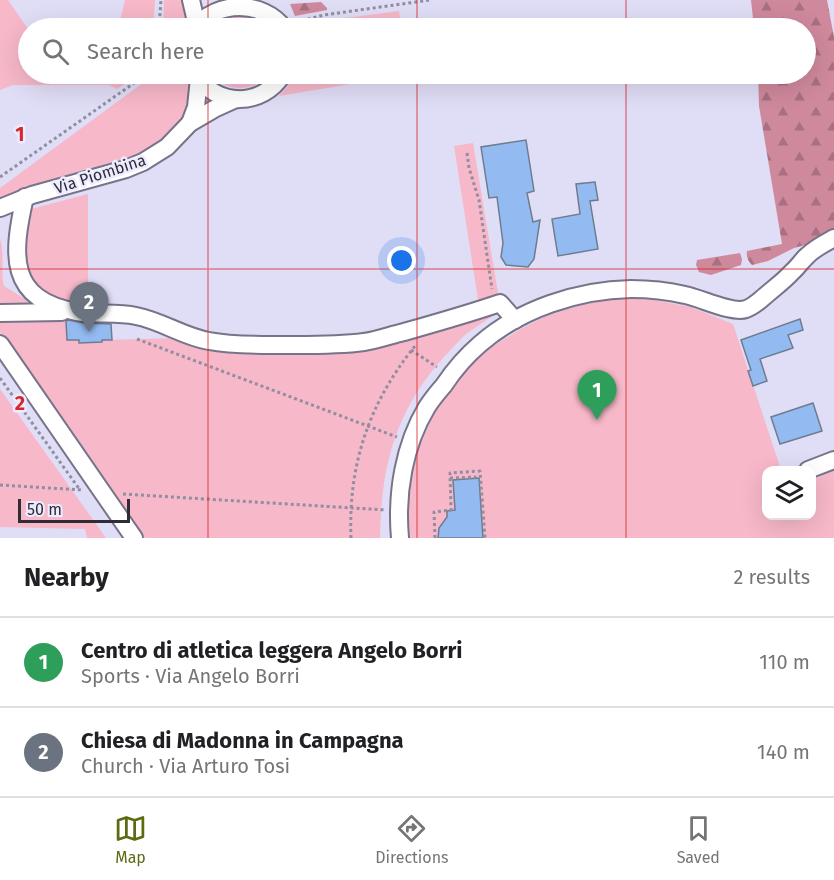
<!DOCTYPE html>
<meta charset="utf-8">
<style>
:root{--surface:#fff;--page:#f6f6f6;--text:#202124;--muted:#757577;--line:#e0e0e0;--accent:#5e6a11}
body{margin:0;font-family:"Fira Sans",sans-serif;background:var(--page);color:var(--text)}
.controls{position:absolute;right:18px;bottom:18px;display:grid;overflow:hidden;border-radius:12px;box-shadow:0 6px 24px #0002}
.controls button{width:54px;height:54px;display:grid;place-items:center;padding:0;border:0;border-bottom:2px solid var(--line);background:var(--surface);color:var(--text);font:30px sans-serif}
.scale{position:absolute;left:18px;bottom:15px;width:112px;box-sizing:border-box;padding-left:6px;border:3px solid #2e2d36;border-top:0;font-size:16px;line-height:21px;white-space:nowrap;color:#2e2d36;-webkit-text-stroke:4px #edebff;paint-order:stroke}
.you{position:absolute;left:402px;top:261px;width:21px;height:21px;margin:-15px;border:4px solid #fff;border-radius:50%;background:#1a73e8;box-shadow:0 0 0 9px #1a73e833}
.badge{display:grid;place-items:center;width:39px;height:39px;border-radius:50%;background:var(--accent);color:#fff;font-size:20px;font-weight:700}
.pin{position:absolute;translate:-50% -50px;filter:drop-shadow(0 2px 3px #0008)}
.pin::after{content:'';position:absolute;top:32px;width:21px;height:18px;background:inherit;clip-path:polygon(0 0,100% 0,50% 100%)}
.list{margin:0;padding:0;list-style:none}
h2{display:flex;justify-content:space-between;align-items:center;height:78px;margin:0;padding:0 24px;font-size:26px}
h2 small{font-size:20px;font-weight:400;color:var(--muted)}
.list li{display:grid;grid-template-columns:39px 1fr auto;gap:18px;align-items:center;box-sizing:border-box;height:90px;padding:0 24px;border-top:2px solid var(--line)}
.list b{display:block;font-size:22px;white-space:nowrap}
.list p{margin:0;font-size:20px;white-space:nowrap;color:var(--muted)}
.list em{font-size:20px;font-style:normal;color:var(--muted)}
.icon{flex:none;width:33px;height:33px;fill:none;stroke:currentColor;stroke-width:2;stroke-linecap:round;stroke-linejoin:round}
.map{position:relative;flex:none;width:834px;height:538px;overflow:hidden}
.search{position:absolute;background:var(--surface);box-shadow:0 6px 24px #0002;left:18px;right:18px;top:18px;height:66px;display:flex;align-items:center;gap:15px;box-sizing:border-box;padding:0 21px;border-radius:33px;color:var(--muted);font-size:22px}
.sheet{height:258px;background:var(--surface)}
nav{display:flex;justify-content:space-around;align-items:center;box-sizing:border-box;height:84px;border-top:2px solid var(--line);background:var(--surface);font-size:16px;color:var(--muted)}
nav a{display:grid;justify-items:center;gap:3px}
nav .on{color:var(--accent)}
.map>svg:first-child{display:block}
.green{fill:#f7b8c9}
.forest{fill:url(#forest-firs)}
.building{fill:#93bbf2;stroke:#6f7c8f;stroke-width:1.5}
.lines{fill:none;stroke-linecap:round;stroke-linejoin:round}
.minor-casing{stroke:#77748a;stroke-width:20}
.path{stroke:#908ea0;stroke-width:3;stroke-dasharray:3 3;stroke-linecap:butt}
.minor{stroke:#fff;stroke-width:16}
.grid{fill:none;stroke:#d62828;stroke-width:1.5;stroke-opacity:0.55}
.labels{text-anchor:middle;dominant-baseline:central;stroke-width:5;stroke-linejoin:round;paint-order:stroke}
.street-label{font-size:16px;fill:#2e2d36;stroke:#edebff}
.grid-label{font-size:20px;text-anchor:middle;font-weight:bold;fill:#d62828;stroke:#edebff;stroke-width:5;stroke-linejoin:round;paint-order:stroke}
</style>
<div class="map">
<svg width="834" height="538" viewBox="0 0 834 538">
<defs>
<pattern id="forest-firs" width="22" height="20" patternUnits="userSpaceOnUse" patternTransform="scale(1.5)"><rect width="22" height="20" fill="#cf899d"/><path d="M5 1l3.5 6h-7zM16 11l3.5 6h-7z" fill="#a87081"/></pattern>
</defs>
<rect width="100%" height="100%" fill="#e0ddf6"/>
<g class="green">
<path d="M0,0H8L28,29V74H139L117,89L109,85H13L0,90Z"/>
<path d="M125,0H155L153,28H123L120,21Z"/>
<path d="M164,0H186C187,11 187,19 182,28H163Z"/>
<path d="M399,11L402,28H295L294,27L315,22Z"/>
<path d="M244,12L266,22L270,28H207C217,15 229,14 244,12Z"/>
<path d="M155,74H185C192,82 193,94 189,104C187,109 185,116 181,120C139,176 59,172 0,198V188Z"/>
<path d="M209,74H268C253,94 225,91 209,74Z"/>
<path d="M294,74H410L279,96L287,87Z"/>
<path d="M473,143L499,299L479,306L454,146Z"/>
<path d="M88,194V309L58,304L23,275L27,210Z"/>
<path d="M0,239C5,254 0,270 4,286L25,299L31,306L0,312Z"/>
<path d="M632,298L654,300L691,307L733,324L781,470H766V516H812V480L834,470V538H405C406,527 405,517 406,506C407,494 410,482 413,470C424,427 444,388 478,358C487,350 497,343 508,337C546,312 586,300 632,298Z"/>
<path d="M504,308C492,317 478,325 466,334C458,341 451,350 444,357C395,411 381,467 380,538H145L0,332V319H66L67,340H79V343L102,342V340L179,338L320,346Z"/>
<path d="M0,389L106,538H87L85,529L0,527Z"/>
</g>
<g class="forest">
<path d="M751,0H827L834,37V230L820,235L809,244L794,248L768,261L752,265C748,261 746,257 747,251L782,244L759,106L758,74H806V28H754Z"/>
<path d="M321,2L327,8V10L295,16L290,4Z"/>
<path d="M740,253L742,259L741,265L711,275L699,272L696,265L697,260Z"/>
</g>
<g class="building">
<path d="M526,140L534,191L527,193L533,222L540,220L534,259L528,267L506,265L501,257L503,243L497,197L489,198L481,147Z"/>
<path d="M595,182L598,200L590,201L598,249L558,256L552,219L580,214L576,184Z"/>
<path d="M800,319L803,330L788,335L793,348L760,359L767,381L753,386L748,371L751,370L741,340Z"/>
<path d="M68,320L84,323L111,324L112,340H102V342L79,343V340H67L66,321Z"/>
<path d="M813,403L822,431L780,444L771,417Z"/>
<path d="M479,478L483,538H438L439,528L447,517V511L455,510L453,480Z"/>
</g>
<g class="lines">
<defs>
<g id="minor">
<path d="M191,0L197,26"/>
<path d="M195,28C216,0 263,0 284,28"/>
<path d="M196,74C216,108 263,107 283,74"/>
<path d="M190,123L196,107L199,78"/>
<path d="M25,197C12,254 7,300 77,312C97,315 117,312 136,316C162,321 184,337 209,341C230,345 252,345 273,345C303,345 334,346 364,342C377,340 391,335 404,332C436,323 468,314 500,303L515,320"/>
<path d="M0,208L32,195L126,169L143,162L167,147L190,123L214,109L236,99"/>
<path d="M0,313L62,312"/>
<path d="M0,344L134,538"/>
<path d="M808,470L834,460"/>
<path d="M400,538C396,493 404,445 427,407C432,399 438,392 444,385C454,370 466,356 480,344C520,309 578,290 631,289C649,289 668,291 685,295C701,298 732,314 746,309C753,307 759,301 765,296C774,288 784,281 792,272C798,267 802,260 808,255C815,248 825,243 834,238"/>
</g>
</defs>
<use href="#minor" class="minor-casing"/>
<g class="path">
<path d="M296,22L324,15L430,0"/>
<path d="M159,28L161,0"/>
<path d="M467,153L469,168L479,200L492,289"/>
<path d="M0,177L147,74"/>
<path d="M137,339L397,437"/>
<path d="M411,350L437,367"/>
<path d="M0,378L80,490"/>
<path d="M450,478L475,477V478"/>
<path d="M0,485L83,490"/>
<path d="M123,494L386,510"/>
<path d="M351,538C348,465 369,403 415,346"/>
<path d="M435,538L434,512L451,510L450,473L480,471L485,538"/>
</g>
<use href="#minor" class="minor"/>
</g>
<path class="grid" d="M208,0V28M417,0V28M626,0V28M208,74V538M417,74V538M626,74V538M0,269H834"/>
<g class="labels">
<g class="street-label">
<text transform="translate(100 174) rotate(-18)">Via Piombina</text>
</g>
</g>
<g class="grid-label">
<text x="20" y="141">1</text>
<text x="20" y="410">2</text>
</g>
</svg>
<div class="controls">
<button><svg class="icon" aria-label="layers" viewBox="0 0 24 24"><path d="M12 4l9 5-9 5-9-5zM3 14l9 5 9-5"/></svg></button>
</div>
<div class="scale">50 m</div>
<div class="you"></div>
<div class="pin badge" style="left:597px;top:420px;background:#2e9e5b">1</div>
<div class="pin badge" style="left:89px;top:332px;background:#6b7280">2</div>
<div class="search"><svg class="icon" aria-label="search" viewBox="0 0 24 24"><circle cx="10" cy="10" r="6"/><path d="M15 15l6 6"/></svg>Search here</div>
</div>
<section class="sheet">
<h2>Nearby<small>2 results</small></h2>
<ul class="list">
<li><span class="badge" style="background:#2e9e5b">1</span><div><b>Centro di atletica leggera Angelo Borri</b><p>Sports · Via Angelo Borri</p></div><em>110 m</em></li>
<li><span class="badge" style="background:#6b7280">2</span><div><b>Chiesa di Madonna in Campagna</b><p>Church · Via Arturo Tosi</p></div><em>140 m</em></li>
</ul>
</section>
<nav>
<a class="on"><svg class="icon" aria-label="map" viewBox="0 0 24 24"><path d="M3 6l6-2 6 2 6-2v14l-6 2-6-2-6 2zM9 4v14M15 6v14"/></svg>Map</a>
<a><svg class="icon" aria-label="directions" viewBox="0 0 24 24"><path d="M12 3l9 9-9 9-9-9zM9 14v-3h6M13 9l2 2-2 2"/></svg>Directions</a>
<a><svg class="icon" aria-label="saved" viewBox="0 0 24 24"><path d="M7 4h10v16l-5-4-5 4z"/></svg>Saved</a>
</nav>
